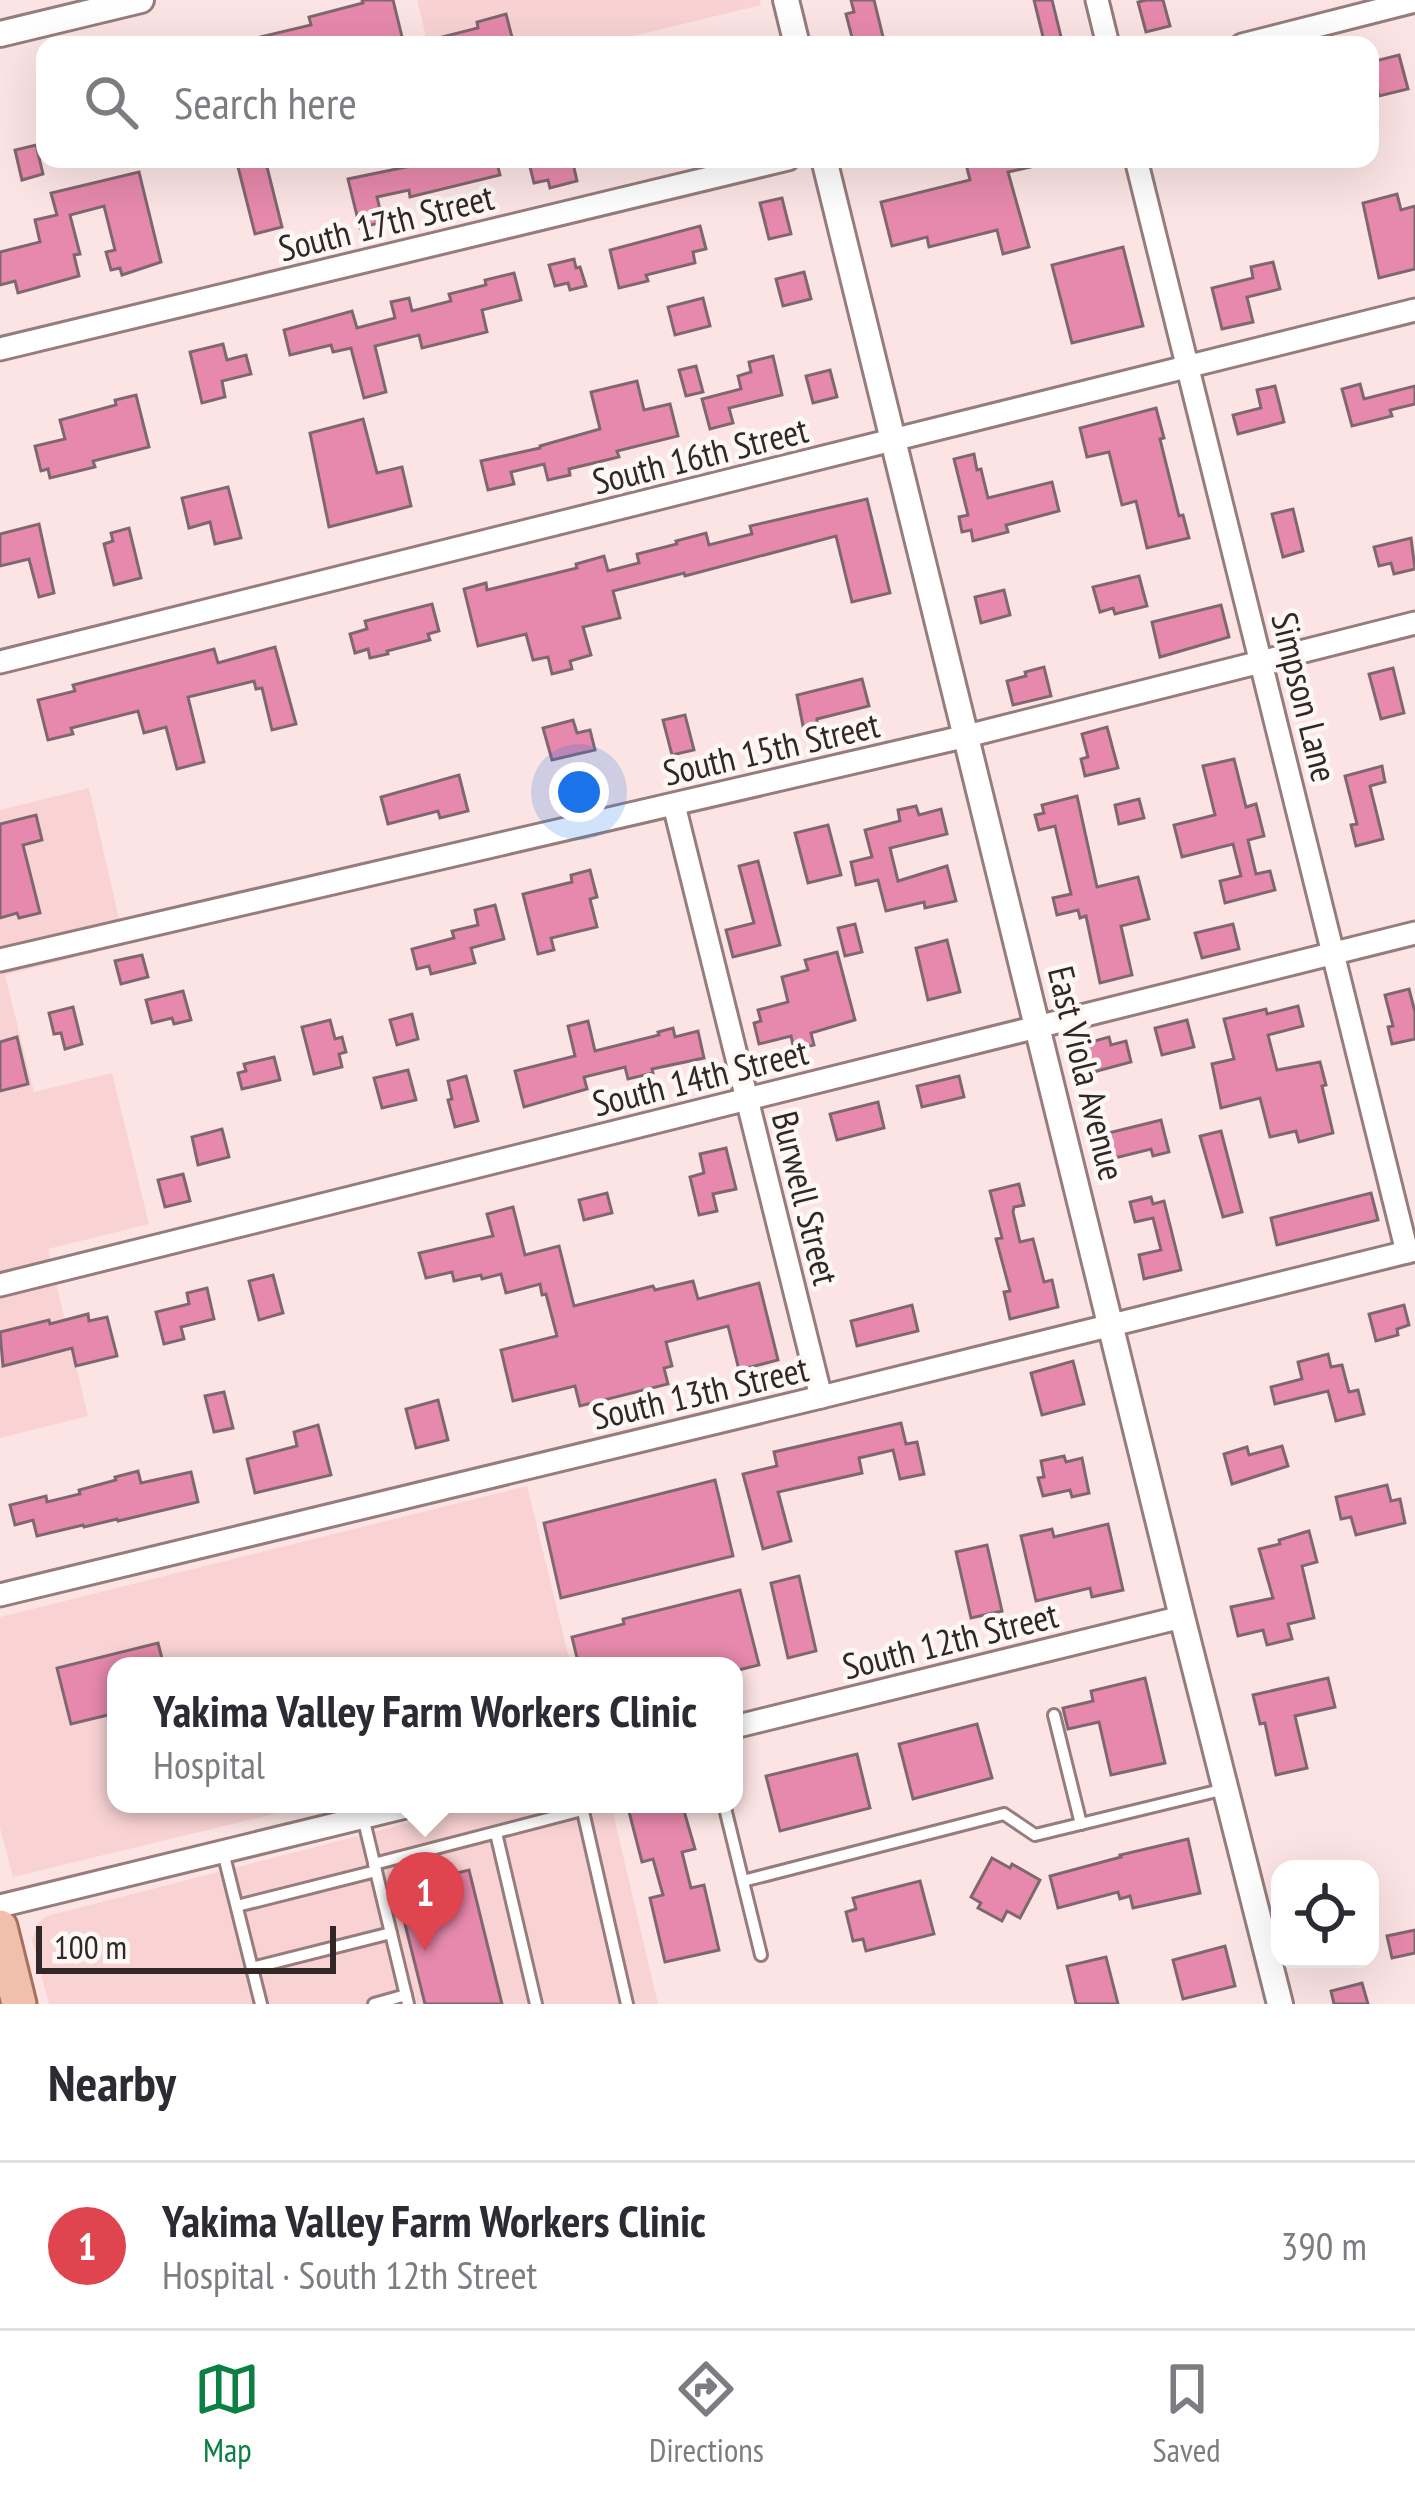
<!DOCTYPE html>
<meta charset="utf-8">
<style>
:root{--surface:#fff;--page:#f7f7f7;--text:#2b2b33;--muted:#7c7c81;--line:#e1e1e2;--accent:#0b8043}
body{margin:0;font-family:"PT Sans Narrow",sans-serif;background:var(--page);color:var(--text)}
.controls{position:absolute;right:36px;bottom:36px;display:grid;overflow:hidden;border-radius:24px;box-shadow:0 12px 48px #0002}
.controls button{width:108px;height:108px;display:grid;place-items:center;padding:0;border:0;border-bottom:3px solid var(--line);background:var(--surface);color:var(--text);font:60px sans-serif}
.scale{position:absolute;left:36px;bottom:30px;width:300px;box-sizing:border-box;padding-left:12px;border:6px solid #322727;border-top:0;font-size:33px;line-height:42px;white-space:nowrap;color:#322727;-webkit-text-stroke:9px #fdf7f6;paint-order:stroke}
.you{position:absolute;left:579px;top:792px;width:42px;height:42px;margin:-30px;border:9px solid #fff;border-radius:50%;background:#1a73e8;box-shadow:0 0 0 18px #1a73e833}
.badge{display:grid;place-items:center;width:78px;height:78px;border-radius:50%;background:var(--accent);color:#fff;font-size:39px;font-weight:700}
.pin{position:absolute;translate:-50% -99px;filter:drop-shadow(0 3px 6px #0008)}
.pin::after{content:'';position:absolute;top:63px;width:42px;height:36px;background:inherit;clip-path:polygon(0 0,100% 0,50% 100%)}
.popup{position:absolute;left:107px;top:1657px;width:636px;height:156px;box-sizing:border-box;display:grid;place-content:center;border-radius:24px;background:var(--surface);filter:drop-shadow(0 3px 9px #0005);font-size:39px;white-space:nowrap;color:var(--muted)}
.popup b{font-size:45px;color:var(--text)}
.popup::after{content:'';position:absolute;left:50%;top:100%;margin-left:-24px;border:24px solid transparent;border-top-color:var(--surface)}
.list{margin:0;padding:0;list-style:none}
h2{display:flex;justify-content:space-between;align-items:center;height:156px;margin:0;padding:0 48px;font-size:51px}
h2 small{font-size:39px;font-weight:400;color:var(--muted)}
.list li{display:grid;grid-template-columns:78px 1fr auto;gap:36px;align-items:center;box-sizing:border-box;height:168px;padding:0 48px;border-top:3px solid var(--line)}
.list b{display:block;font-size:45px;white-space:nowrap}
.list p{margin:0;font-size:39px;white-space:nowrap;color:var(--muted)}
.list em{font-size:39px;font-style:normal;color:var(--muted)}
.icon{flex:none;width:66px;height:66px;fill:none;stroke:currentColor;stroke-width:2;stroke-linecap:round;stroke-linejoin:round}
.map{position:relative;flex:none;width:1415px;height:2004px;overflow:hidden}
.search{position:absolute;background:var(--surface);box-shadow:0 12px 48px #0002;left:36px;right:36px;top:36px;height:132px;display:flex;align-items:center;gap:30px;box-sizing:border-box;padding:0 42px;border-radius:24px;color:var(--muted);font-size:45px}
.sheet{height:324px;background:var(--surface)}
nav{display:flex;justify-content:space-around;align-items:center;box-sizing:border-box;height:168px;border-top:3px solid var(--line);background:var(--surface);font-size:33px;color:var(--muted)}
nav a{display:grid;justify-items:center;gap:6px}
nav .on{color:var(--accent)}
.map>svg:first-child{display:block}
.built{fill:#f9d3d3}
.building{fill:#e789ac;stroke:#7f676f;stroke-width:3}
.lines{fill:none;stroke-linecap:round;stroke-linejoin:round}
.service-casing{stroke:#967c7c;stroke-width:16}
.minor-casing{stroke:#967c7c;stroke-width:27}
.tertiary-casing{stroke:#967c7c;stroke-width:30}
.primary-casing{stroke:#a86f5a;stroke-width:39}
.service{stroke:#fff;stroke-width:10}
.minor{stroke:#fff;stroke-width:21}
.tertiary{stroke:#fff;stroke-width:24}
.primary{stroke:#f1c0ad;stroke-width:33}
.labels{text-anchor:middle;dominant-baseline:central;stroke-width:9;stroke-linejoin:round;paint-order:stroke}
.street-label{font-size:36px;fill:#322727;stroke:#fdf7f6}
</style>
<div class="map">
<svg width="1415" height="2004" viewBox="0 0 1415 2004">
<rect width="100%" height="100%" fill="#fce4e4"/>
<g class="built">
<path d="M417,0H760L761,5L597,45H428Z"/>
<path d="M89,788L125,945L5,975L34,1092L112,1073L149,1224L48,1249L88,1416L0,1438V810Z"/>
<path d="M527,1486L571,1666H116V1804H315L13,1877L0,1828V1617Z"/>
<path d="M482,1804H611L658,2004H49L32,1940L38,1923L47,1916Z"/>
</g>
<g class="building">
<path d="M362,0H393L404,45H252V39L311,25L309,17L363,3Z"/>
<path d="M851,0H874L885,45H854L846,14L854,12Z"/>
<path d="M1034,0H1052L1063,45H1045Z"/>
<path d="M1147,0H1163L1170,26L1146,32L1138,2Z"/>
<path d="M506,14L514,45H435L434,39L478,28L477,22Z"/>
<path d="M1399,55L1408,89L1379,96L1371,62Z"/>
<path d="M36,145L43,174L22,180L15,150Z"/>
<path d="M236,159H265L282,227L255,234Z"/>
<path d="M419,159H496L500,175L410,197L409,190L377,197L383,222L360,228L348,179L421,164Z"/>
<path d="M528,159H572L577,181L550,188L548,180L534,183Z"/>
<path d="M985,159H1038L1039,165L1008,172L1029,247L1003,254L997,230L929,247L927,237L892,246L881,202L970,180L966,164Z"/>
<path d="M139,172L161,262L122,275L120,268L111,270L106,252L115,250L104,206L70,215L80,254L74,255L79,276L18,293L15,281L0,285V252L40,242L35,220L57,215L51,193Z"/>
<path d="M1397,194L1401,210L1415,206V269L1379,278L1363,203Z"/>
<path d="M782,198L791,234L769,239L760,203Z"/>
<path d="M700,226L706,249L693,252L695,263L646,275L648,281L619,288L610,250Z"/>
<path d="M1123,247L1143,326L1072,343L1052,265Z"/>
<path d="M574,259L576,268L580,267L586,286L570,290L568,283L555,286L549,265Z"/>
<path d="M1273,262L1280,289L1247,297L1253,322L1222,329L1212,288L1253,278L1251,267Z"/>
<path d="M804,272L811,299L783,306L776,279Z"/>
<path d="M514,273L521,300L482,310L487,332L422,348L419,335L375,346L386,392L364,398L351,348L333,352L331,345L290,355L284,330L352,311L357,328L395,318L391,302L409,298L412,311L451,301L449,294L486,285L485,280Z"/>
<path d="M703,298L710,326L675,335L668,307Z"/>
<path d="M223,344L227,360L246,355L251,374L222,381L225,397L202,403L190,352Z"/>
<path d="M773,356L782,395L729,408L733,423L710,429L702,399L741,389L738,376L751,372L749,362Z"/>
<path d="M696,366L703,392L686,396L679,370Z"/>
<path d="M830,370L837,397L813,403L806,376Z"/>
<path d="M637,381L644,410L670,404L678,436L617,451L619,457L569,469L570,475L548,480L544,464L511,472L514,484L488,490L481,461L540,448V446L600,429L591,392Z"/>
<path d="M1360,384L1364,399L1415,386V404L1390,410L1392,416L1352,426L1342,389Z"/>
<path d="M1275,386L1284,422L1238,434L1233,415L1261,408L1257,390Z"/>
<path d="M136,395L149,447L93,461L95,467L50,478L48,469L41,471L35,446L65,439L60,420L116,405L115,400Z"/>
<path d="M1156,408L1164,438L1160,439L1179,516L1183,515L1189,538L1147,548L1136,501L1122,505L1109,452L1087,457L1080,428Z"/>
<path d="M363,419L377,473L402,467L411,506L329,527L310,433Z"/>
<path d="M974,454L977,470L981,469L988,498L1052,482L1059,511L1006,525L1008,532L973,541L971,530L962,532L959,517L968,515L954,459Z"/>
<path d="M228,487L241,538L215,544L210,522L189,528L182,498Z"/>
<path d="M867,499L890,593L852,602L836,536L685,576L684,573L613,591L620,618L583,627L591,655L570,661L572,669L552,674L548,657L533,660L526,634L478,646L464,589L486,583L487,590L577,568L576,564L604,556L608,571L639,563L637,554L677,544L676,541L706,533L709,545L752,534L750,526Z"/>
<path d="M1293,509L1303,551L1283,557L1272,514Z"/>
<path d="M39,524L54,593L39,597L29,559L0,566V534Z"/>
<path d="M129,528L141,578L114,585L104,544L113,541L111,533Z"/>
<path d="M1411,538L1415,569L1394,574L1391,563L1379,566L1374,547Z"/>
<path d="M1139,576L1147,606L1115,614L1113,608L1100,612L1093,587Z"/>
<path d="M1004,590L1010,615L981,623L975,597Z"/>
<path d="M432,604L439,631L428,634L430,640L387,651L388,654L370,658L368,649L355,653L350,634L367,629L365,621Z"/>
<path d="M1221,605L1229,637L1160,657L1152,622Z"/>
<path d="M275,647L296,724L272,730L262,688L256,689L254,681L188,697L204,762L177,769L166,727L144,733L138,711L71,728L73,734L48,740L38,700L75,691L73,685L214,649L218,663Z"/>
<path d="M1044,667L1051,696L1013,705L1007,681L1026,676L1025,672Z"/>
<path d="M1393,668L1404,713L1381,719L1369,674Z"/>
<path d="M862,679L869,706L817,719V722L803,726L797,695Z"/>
<path d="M685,715L694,750L672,755L663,720Z"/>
<path d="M573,720L577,733L590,730L595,750L552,760L543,728Z"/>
<path d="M1107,727L1118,768L1085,776L1081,759L1088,757L1082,734Z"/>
<path d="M1234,759L1246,807L1256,804L1264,836L1248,840L1256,874L1270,871L1275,890L1225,903L1220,881L1241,876L1233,844L1182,857L1174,825L1215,815L1203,766Z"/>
<path d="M1382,766L1385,782L1370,786L1383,839L1356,846L1351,825L1357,824L1345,776Z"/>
<path d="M459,775L468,811L440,818L438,811L388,824L381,797Z"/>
<path d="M1077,796L1097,887L1138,877L1149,919L1121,926L1132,975L1100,983L1086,916L1080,918L1078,910L1057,915L1053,898L1071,894L1055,826L1039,830L1035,815L1044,813L1042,805Z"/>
<path d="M1139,799L1144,818L1119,824L1115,805Z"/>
<path d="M916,806L919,815L941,809L947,834L890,848L898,881L947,866L956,901L925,908L924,902L886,911L878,880L856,885L851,862L872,857L865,830L900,821L898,810Z"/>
<path d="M36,815L42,840L23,845L40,913L19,918L17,913L0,918V824Z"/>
<path d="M828,825L841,875L808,883L795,833Z"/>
<path d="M758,861L780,945L733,957L726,930L754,923L739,866Z"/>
<path d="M590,870L597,897L590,899L597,927L551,938L554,950L538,954L523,894L572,882L571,875Z"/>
<path d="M495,905L504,939L471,948L475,963L431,974L429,966L417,969L412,949L454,938L452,931L478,925L475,910Z"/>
<path d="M855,924L862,952L845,956L838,928Z"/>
<path d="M1233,924L1239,949L1202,958L1195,933Z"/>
<path d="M947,940L960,992L928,1000L916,948Z"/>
<path d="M837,952L855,1020L811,1033L814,1045L794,1050L791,1036L759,1044L754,1023L761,1021L758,1010L788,1002L782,977L808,970L805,960Z"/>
<path d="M142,955L148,977L121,984L115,961Z"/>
<path d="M1409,989L1415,1012V1039L1392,1044L1388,1027L1393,1026L1385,995Z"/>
<path d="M183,991L191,1020L174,1024L172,1018L152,1023L146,1000Z"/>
<path d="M1298,1006L1303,1026L1268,1035L1277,1070L1320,1062L1326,1085L1322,1086L1333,1133L1299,1142L1296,1131L1270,1137L1260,1098L1221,1108L1212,1064L1234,1059L1224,1019L1266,1009L1267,1014Z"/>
<path d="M73,1007L82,1044L65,1049L61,1033L54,1034L49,1013Z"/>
<path d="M412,1014L418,1039L397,1045L390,1020Z"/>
<path d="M330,1020L335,1039L342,1037L346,1052L339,1054L342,1067L314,1074L302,1027Z"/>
<path d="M1187,1020L1194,1047L1162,1055L1155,1028Z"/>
<path d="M588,1021L595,1051L659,1035L658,1032L673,1028L675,1037L698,1031L704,1058L652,1069L653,1073L628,1079L625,1067L584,1077L587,1089L524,1107L515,1071L575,1056L568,1026Z"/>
<path d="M17,1037L28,1084L0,1091V1042Z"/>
<path d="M1109,1037L1111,1045L1126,1041L1131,1062L1094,1072L1087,1043Z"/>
<path d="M274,1057L280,1080L242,1089L238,1073L246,1071L244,1064Z"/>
<path d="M408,1070L416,1100L382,1108L374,1078Z"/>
<path d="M466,1076L478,1121L455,1127L448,1100L452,1099L448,1081Z"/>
<path d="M959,1076L964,1097L922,1107L917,1086Z"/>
<path d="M878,1102L884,1128L837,1140L830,1114Z"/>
<path d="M1161,1120L1169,1152L1153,1156L1151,1149L1111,1159L1104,1134Z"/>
<path d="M222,1129L229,1157L198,1165L192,1137Z"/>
<path d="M1221,1131L1242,1212L1223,1217L1200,1136Z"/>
<path d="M726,1148L736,1189L713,1194L717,1211L699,1215L690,1177L704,1173L700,1154Z"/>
<path d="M183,1174L190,1201L165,1207L158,1180Z"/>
<path d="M1019,1184L1024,1205L1014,1207L1013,1212L1020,1242L1033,1239L1044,1282L1052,1280L1058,1307L1010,1319L1004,1292L1010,1291L996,1239L1002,1238L990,1191Z"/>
<path d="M607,1193L612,1213L584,1220L579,1200Z"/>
<path d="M1371,1193L1378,1220L1277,1245L1271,1218Z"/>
<path d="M1151,1197L1153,1204L1164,1201L1181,1270L1144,1279L1139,1255L1161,1250L1153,1218L1135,1222L1130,1202Z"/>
<path d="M513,1207L525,1255L559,1246L574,1306L653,1286L655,1290L693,1281L698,1299L759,1283L778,1360L739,1370L728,1326L666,1342L672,1366L664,1368L668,1384L580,1406L575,1386L513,1401L501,1350L557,1336L546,1294L542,1295L540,1284L506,1293L501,1274L482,1279L481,1275L454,1281L452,1272L426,1278L419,1253L493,1236L487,1214Z"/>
<path d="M273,1275L283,1313L259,1320L249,1281Z"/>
<path d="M207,1288L214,1319L181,1327L184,1339L164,1344L156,1312L189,1304L187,1293Z"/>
<path d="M912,1305L918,1331L857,1346L851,1321Z"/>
<path d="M1404,1305L1409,1325L1397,1329L1398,1335L1376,1341L1369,1314Z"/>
<path d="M88,1314L89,1321L107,1317L117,1356L76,1366L72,1348L3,1366L0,1332L49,1320L50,1324Z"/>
<path d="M1328,1354L1331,1367L1342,1365L1349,1392L1358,1390L1364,1414L1336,1421L1328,1391L1275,1404L1271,1387L1302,1379L1298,1362Z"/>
<path d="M1073,1361L1084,1404L1042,1415L1031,1373Z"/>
<path d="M224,1392L233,1428L214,1432L205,1396Z"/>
<path d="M438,1400L448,1440L416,1448L406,1409Z"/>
<path d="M901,1423L906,1444L917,1442L924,1474L900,1479L893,1450L859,1458L862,1473L778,1492L791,1541L763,1549L743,1474L777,1466L774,1452Z"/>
<path d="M318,1425L331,1475L255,1493L247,1459L297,1446L294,1432Z"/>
<path d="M1282,1446L1288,1466L1232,1484L1224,1454L1247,1447L1249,1455Z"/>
<path d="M1064,1456L1066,1462L1082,1458L1089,1493L1072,1497L1070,1490L1043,1496L1038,1478L1044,1477L1041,1461Z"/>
<path d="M138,1471L141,1483L191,1472L198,1502L118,1521L117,1519L84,1527L83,1525L37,1536L33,1520L15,1525L10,1505L46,1496L47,1502L80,1494L79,1490L116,1480L115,1477Z"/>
<path d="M715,1480L733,1556L561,1598L544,1523Z"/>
<path d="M1387,1485L1391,1501L1400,1499L1405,1523L1356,1535L1351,1517L1341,1519L1336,1497Z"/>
<path d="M1108,1524L1123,1590L1092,1597L1090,1588L1036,1601L1021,1536L1052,1529L1054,1537Z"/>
<path d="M1309,1531L1317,1562L1302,1566L1314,1618L1288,1624L1292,1639L1267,1645L1263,1630L1238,1636L1231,1607L1273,1598L1259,1549L1280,1544L1279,1540Z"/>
<path d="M987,1545L1002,1611L971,1618L956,1552Z"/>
<path d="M799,1576L816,1651L788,1658L771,1583Z"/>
<path d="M740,1590L759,1665L734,1671V1666H579L572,1637L624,1624L623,1619Z"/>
<path d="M158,1643L164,1666H116V1713L71,1724L57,1668Z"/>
<path d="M1145,1678L1165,1763L1111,1775L1099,1722L1068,1729L1063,1708L1093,1701L1091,1691Z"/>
<path d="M1328,1678L1335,1707L1295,1716L1307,1768L1276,1775L1265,1723L1260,1724L1253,1695Z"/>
<path d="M977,1724L992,1778L913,1799L899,1744Z"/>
<path d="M857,1754L870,1808L780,1831L766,1776Z"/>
<path d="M627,1804H682L695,1849L682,1852L691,1888L704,1885L719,1950L665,1962L650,1898L663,1895L653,1859L642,1862Z"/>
<path d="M1188,1839L1200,1893L1133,1908L1130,1896L1120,1899L1118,1892L1058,1908L1050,1876L1121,1857L1120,1855Z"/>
<path d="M992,1858L1010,1868L1012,1864L1040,1880L1020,1918L1007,1911L1002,1921L978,1908L981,1903L971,1897Z"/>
<path d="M469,1870L502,2004H425L396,1888Z"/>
<path d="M920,1881L934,1934L866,1951L863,1939L853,1941L846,1912L856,1909L853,1898Z"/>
<path d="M1415,1930V1953L1392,1958L1387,1936Z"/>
<path d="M1225,1946L1235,1986L1183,1999L1173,1960Z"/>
<path d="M1106,1957L1118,2004H1076L1067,1966Z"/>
<path d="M1362,1983L1368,2004H1334L1331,1991Z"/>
</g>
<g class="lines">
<defs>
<g id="service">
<path d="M1054,1715L1081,1824"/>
<path d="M724,1804L761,1955"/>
<path d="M582,1807L627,2004"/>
<path d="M363,1817L408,2004"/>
<path d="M496,1833L536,2004"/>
<path d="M223,1852L261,2004"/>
<path d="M374,1864L582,1810"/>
<path d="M743,1881L1004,1814L1035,1835L1225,1789"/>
<path d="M237,1906L376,1871"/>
<path d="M252,1968L391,1933"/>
<path d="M374,2004L406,1995"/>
</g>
<g id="minor">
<path d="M1097,0L1108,45"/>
<path d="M1242,45L1415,1"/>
<path d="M1136,159L1407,1252"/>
<path d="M0,349L788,159"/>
<path d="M0,662L1415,310"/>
<path d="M674,805L821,1397"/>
<path d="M0,960L967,736L1415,623"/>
<path d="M0,1285L1415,933"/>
<path d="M0,1595L821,1397L1415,1250"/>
<path d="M734,1727L1182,1617"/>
<path d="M0,1906L418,1804"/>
</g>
<g id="tertiary">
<path d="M786,0L797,45"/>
<path d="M0,34L141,0"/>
<path d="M824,159L1182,1617L1280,2004"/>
</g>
<path id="primary" d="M0,1927L19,2004"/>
</defs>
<use href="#service" class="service-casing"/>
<use href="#minor" class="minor-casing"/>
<use href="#tertiary" class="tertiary-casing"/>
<use href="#primary" class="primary-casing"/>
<use href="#service" class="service"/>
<use href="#minor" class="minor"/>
<use href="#tertiary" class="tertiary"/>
<use href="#primary" class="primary"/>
</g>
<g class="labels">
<g class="street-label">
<text transform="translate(386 222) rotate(-14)">South 17th Street</text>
<text transform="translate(700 455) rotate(-14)">South 16th Street</text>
<text transform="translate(1305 697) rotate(76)">Simpson Lane</text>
<text transform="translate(771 748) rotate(-13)">South 15th Street</text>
<text transform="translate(1087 1073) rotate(76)">East Viola Avenue</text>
<text transform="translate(700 1077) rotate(-14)">South 14th Street</text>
<text transform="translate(806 1198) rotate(76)">Burwell Street</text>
<text transform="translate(700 1392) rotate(-13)">South 13th Street</text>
<text transform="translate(950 1640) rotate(-14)">South 12th Street</text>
</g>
</g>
</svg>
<div class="controls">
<button><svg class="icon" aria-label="locate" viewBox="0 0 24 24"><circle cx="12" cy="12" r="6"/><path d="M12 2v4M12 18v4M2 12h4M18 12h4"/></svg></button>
</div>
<div class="scale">100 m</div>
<div class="you"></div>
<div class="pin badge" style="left:425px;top:1951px;background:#e0444e">1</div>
<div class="popup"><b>Yakima Valley Farm Workers Clinic</b>Hospital</div>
<div class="search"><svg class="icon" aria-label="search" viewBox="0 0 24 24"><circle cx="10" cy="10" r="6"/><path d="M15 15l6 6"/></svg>Search here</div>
</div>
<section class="sheet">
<h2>Nearby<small></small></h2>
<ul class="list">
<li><span class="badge" style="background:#e0444e">1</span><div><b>Yakima Valley Farm Workers Clinic</b><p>Hospital · South 12th Street</p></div><em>390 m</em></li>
</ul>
</section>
<nav>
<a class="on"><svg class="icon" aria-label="map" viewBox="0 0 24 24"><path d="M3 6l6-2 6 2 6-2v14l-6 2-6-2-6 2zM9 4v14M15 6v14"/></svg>Map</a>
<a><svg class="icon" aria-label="directions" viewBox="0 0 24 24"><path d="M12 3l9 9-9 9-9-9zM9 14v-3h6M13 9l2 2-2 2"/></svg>Directions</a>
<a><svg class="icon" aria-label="saved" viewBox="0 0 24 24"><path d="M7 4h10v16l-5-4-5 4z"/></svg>Saved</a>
</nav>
